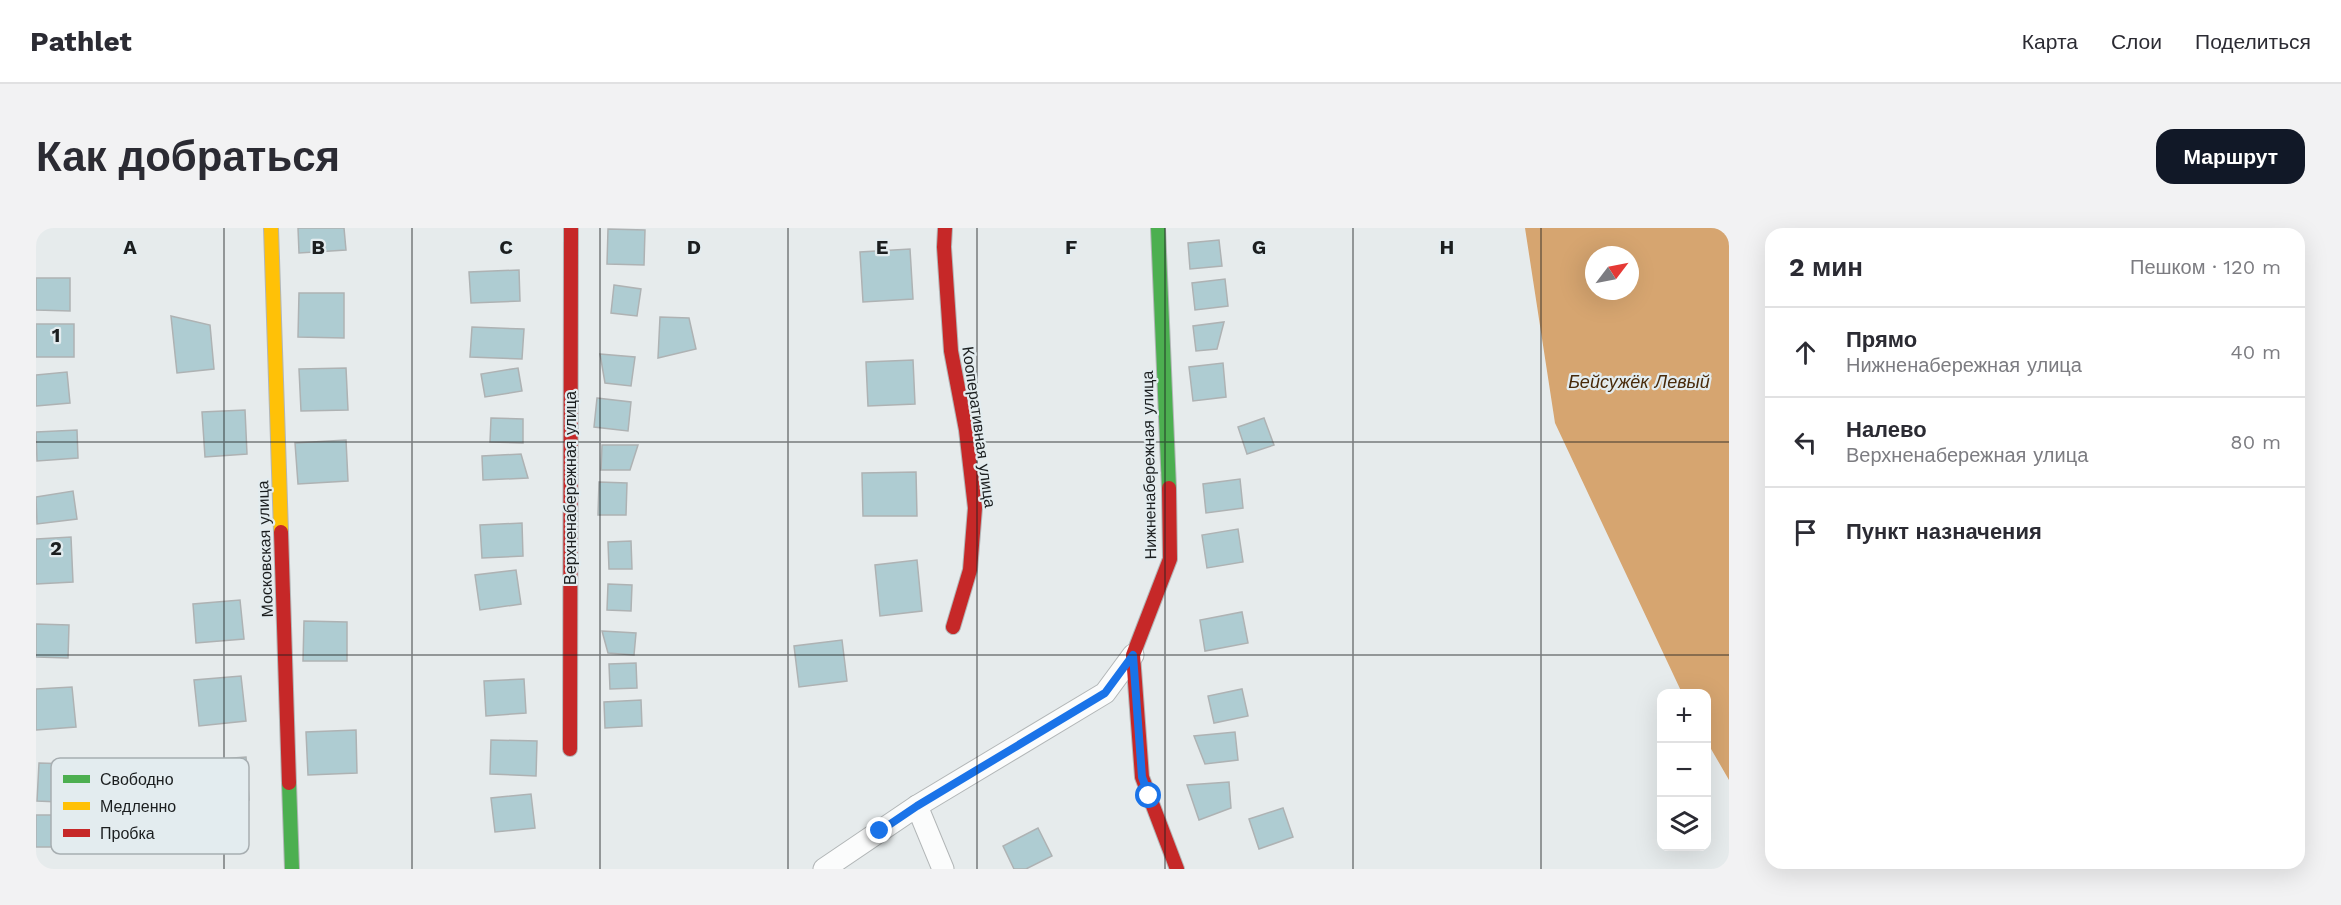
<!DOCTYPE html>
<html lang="ru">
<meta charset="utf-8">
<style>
:root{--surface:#fff;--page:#f2f2f3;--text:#2b2b33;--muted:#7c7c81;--line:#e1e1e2;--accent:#111827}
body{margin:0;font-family:"Work Sans",sans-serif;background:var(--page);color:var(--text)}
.controls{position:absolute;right:18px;bottom:18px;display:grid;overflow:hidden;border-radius:12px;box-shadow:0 6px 24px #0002}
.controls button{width:54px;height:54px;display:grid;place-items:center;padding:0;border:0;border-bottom:2px solid var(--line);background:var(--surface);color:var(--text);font:30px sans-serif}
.compass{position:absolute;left:1549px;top:18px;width:54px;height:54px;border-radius:50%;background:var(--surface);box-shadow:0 6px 24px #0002;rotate:58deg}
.stop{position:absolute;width:18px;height:18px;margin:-14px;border:4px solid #1a73e8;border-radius:50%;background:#fff}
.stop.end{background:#1a73e8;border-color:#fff;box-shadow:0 2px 6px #0008}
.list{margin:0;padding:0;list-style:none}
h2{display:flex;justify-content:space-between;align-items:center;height:78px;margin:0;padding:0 24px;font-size:26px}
h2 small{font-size:20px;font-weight:400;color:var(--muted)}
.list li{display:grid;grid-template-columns:39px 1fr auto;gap:18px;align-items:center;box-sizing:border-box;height:90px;padding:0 24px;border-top:2px solid var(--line)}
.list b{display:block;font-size:22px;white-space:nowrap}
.list p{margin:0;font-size:20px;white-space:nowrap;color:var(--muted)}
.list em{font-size:20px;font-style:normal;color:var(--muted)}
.icon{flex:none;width:33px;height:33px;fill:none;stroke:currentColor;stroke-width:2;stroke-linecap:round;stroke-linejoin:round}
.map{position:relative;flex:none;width:1693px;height:641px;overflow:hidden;border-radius:18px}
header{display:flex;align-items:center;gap:36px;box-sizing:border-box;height:84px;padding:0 30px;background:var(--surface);border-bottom:2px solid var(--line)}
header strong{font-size:28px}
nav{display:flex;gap:33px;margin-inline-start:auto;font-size:21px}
.intro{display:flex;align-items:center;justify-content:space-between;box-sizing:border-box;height:144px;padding:0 36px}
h1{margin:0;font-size:42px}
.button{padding:15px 27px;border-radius:18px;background:var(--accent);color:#fff;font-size:21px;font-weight:700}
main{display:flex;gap:36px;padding:0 36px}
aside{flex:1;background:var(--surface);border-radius:18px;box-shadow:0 6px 24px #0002}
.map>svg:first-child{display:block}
.water{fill:#d6a570;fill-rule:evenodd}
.building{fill:#aeccd2;stroke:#aeb2b3;stroke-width:1.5}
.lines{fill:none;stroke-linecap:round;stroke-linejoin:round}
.street-casing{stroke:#b2b6b7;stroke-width:23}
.fast-casing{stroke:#b2b6b7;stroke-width:16}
.slow-casing{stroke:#b2b6b7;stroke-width:16}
.jam-casing{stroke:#b2b6b7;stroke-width:16}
.street{stroke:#fbfcfc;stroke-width:21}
.fast{stroke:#4caf50;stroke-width:14}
.slow{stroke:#ffc107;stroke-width:14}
.jam{stroke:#c62828;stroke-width:14}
.route{stroke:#1a73e8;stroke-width:8}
.grid{fill:none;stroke:#1b1e1f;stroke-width:1.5;stroke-opacity:0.55}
.labels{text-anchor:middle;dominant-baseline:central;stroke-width:4.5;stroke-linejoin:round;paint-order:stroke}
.street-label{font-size:16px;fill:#1b1e1f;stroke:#e3ecef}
.water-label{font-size:18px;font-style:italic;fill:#482a0a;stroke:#e3ecef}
.key{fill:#e3ecef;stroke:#a7aeb1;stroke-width:1.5}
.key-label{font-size:16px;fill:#1b1e1f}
.grid-label{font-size:20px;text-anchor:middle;font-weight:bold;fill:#1b1e1f;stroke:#e3ecef;stroke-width:4.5;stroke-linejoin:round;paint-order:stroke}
</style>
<header>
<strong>Pathlet</strong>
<nav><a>Карта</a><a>Слои</a><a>Поделиться</a></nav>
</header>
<div class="intro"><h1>Как добраться</h1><a class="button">Маршрут</a></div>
<main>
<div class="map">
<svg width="1693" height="641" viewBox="0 0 1693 641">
<rect width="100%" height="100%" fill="#e6ebec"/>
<path class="water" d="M1489,0H1693V552L1671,514L1670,466L1646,465L1519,195ZM1558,27H1594V63H1558Z"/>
<g class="building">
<path d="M262,0H308L310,22L263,25Z"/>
<path d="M572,1L609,2L608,37L571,36Z"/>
<path d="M1183,12L1186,38L1154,41L1152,15Z"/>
<path d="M874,21L877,71L827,74L824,24Z"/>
<path d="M483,42L484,73L435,75L433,44Z"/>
<path d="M0,50H34V83L0,82Z"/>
<path d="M1189,51L1192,78L1159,82L1156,55Z"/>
<path d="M578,57L605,61L601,88L575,85Z"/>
<path d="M263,65H308V110L262,109Z"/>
<path d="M135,88L174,97L178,141L141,145Z"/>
<path d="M624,89L653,90L660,121L622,130Z"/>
<path d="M1188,94L1181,121L1160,123L1157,98Z"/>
<rect x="0" y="96" width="38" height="33"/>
<path d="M436,99L488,101L486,131L434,129Z"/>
<path d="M564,126L599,129L595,158L569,155Z"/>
<path d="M877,132L879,176L832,178L830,134Z"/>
<path d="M1187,135L1190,169L1157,173L1153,139Z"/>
<path d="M310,140L312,182L265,183L263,141Z"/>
<path d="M482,140L486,163L449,169L445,146Z"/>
<path d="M31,144L34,175L0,178V147Z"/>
<path d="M561,170L595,174L592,203L558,199Z"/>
<path d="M209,182L211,226L169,229L166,184Z"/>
<path d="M455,190L487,191V215L454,214Z"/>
<path d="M1228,190L1238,217L1211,226L1202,199Z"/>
<path d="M41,202L42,230L1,233L0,204Z"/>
<path d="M310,212L312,253L262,256L259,215Z"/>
<path d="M566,217H602L594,242H565Z"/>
<path d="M485,226L492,250L447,252L446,228Z"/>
<path d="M880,244L881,288H827L826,245Z"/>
<path d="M1204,251L1207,280L1170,285L1167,256Z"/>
<path d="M563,254L591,255L590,287H562Z"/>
<path d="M37,263L41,291L1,296L0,269Z"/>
<path d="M486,295L487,328L446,330L444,297Z"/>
<path d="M1202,301L1207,334L1171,340L1166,307Z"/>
<path d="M35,309L37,354L0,356V311Z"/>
<path d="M595,313L596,341H573L572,314Z"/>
<path d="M881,332L886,383L844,388L839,337Z"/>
<path d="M480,342L485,376L444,382L439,347Z"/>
<path d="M572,356L596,357L595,383L571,382Z"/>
<path d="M204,372L208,411L160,415L157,376Z"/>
<path d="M1206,384L1212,415L1169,423L1164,392Z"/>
<path d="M268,393L311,394V433H267Z"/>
<path d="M0,396L33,397L32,430L0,429Z"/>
<path d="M566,403L600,405L598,427L572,425Z"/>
<path d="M806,412L811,453L763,459L758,418Z"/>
<path d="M600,435L601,460L574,461L573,436Z"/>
<path d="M205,448L210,493L163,498L158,452Z"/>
<path d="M488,451L490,485L450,488L448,453Z"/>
<path d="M36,459L40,499L0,502V461Z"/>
<path d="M1206,461L1212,488L1178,495L1172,468Z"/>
<path d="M605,472L606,498L569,500L568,474Z"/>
<path d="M320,502L321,545L272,547L270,504Z"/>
<path d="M1199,504L1202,532L1169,536L1158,508Z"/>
<path d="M455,512L501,513L500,548L454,546Z"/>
<path d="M210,529L213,572L173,575L170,532Z"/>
<path d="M3,535L34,536L46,575L1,573Z"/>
<path d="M1193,554L1195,580L1163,592L1151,557Z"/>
<path d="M495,566L499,600L459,604L455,570Z"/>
<path d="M1247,580L1257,609L1223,621L1213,591Z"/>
<path d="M0,587H35L36,619H0Z"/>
<path d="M1002,600L1016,628L990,641H978L967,618Z"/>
</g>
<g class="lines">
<defs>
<g id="street">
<path d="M881,578L907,641"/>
<path d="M788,641L881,578L1069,465L1097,427"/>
</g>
<g id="fast">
<path d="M1122,0L1133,260"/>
<path d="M253,555L256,641"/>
</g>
<path id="slow" d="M235,0L245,304"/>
<g id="jam">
<path d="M909,0L908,19L915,123L930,202L939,280L934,342L917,399"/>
<path d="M1133,260L1134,331L1097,427L1106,549L1141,641"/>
<path d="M245,304L253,555"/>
<path d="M534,521L535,0"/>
</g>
</defs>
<use href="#street" class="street-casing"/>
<use href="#fast" class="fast-casing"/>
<use href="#slow" class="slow-casing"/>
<use href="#jam" class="jam-casing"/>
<use href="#street" class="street"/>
<use href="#fast" class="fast"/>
<use href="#slow" class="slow"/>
<use href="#jam" class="jam"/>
</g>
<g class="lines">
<path class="route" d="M844,603L881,578L1069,465L1097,427L1106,549L1113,568"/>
</g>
<path class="grid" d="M188,0V641M376,0V641M564,0V641M752,0V641M941,0V641M1129,0V641M1317,0V641M1505,0V641M0,214H1693M0,427H1693"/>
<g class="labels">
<g class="street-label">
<text transform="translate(943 199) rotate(82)">Кооперативная улица</text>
<text transform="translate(1113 237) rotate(-91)">Нижненабережная улица</text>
<text transform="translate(534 260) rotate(-90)">Верхненабережная улица</text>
<text transform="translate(229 321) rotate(-92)">Московская улица</text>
</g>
<g class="water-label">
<text x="1603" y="153">Бейсужёк Левый</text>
</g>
</g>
<rect x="15" y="530" width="198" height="96" rx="9" class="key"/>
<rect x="27" y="547" width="27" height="8" fill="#4caf50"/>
<rect x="27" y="574" width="27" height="8" fill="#ffc107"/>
<rect x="27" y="601" width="27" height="8" fill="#c62828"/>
<g class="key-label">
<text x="64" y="557">Свободно</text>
<text x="64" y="584">Медленно</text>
<text x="64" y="611">Пробка</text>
</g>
<g class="grid-label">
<text x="94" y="26">A</text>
<text x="282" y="26">B</text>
<text x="470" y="26">C</text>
<text x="658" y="26">D</text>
<text x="846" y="26">E</text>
<text x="1035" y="26">F</text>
<text x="1223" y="26">G</text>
<text x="1411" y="26">H</text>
<text x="20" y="114">1</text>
<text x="20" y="327">2</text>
</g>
</svg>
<div class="controls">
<button>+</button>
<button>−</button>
<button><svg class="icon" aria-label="layers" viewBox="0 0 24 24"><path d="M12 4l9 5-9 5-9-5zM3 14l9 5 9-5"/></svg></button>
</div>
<svg class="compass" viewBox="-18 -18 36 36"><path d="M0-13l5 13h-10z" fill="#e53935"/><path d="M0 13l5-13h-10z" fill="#7c7c81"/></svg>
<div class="stop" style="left:1113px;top:568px"></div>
<div class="stop end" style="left:844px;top:603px"></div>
</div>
<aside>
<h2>2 мин<small>Пешком · 120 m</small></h2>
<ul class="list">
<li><svg class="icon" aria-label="ahead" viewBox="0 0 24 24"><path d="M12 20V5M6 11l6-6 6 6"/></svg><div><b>Прямо</b><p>Нижненабережная улица</p></div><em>40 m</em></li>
<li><svg class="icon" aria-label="left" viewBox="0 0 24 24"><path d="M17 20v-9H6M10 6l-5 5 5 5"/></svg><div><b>Налево</b><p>Верхненабережная улица</p></div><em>80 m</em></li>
<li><svg class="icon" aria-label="arrive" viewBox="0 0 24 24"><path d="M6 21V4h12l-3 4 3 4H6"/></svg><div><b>Пункт назначения</b></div></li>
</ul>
</aside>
</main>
